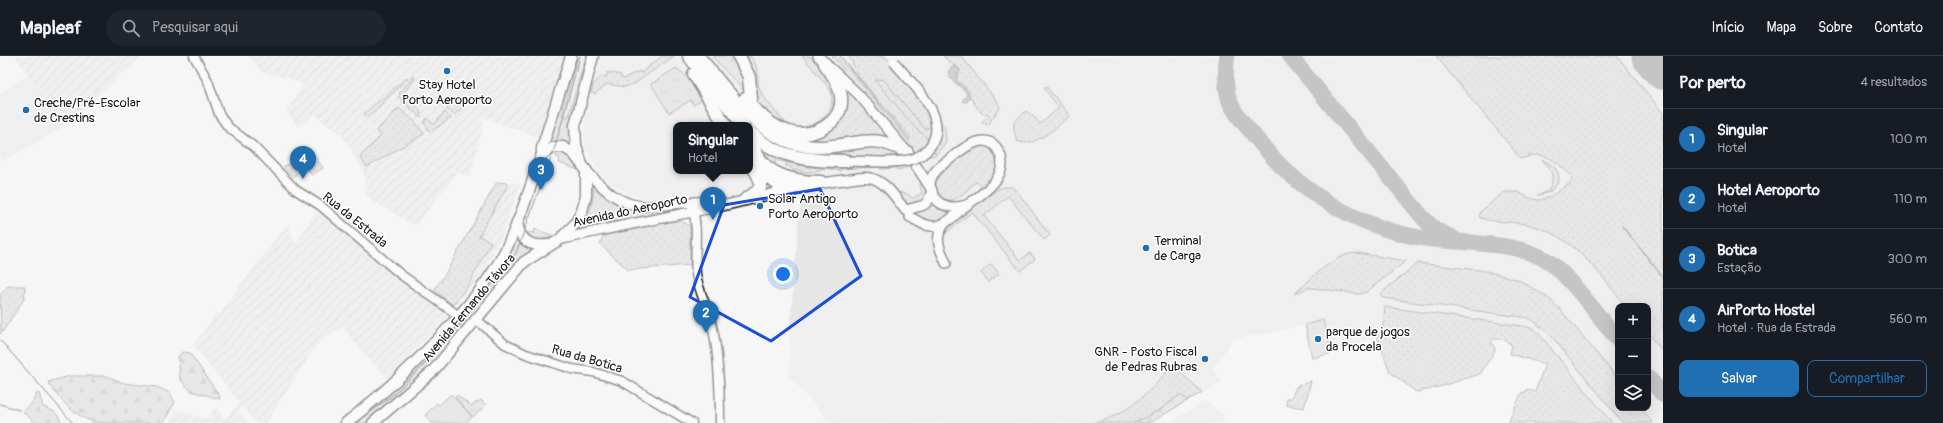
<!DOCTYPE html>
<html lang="pt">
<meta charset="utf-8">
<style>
:root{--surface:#171b24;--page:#20242c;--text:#f1f3f6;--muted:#9ea1a6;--line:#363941;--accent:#1f6fb2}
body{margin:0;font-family:Pangolin,sans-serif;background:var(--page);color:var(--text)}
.controls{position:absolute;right:12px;bottom:12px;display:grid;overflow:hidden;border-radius:8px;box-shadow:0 4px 16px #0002}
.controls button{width:36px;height:36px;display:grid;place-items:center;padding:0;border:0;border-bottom:1px solid var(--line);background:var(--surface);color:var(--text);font:20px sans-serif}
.you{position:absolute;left:783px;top:218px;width:14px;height:14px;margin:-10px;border:3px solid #fff;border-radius:50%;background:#1a73e8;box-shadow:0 0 0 6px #1a73e833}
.badge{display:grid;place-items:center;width:26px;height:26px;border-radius:50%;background:var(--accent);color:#fff;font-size:13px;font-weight:700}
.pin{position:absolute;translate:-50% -33px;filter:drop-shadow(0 1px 2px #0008)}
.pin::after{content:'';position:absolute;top:21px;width:14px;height:12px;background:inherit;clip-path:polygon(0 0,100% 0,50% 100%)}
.popup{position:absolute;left:673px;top:66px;width:80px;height:52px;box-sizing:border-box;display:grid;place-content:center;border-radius:8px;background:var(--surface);filter:drop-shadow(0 1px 3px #0005);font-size:13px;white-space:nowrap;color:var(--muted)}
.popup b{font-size:15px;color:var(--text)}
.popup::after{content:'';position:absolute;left:50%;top:100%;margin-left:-8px;border:8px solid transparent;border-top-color:var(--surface)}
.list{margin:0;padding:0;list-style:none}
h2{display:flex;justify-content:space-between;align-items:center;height:52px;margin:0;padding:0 16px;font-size:17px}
h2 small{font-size:13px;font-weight:400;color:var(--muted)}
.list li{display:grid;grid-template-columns:26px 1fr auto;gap:12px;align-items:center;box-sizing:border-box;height:60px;padding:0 16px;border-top:1px solid var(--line)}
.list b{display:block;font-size:15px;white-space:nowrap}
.list p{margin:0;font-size:13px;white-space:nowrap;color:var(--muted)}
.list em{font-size:13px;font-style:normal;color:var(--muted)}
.actions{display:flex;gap:8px;padding:12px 16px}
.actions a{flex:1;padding:9px 0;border:1px solid var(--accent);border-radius:8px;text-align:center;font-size:14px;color:var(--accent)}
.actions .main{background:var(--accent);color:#fff}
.icon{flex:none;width:22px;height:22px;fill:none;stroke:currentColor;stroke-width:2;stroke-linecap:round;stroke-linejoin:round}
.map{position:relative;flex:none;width:1663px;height:367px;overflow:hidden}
header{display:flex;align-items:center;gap:24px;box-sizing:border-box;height:56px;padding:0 20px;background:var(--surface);border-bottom:1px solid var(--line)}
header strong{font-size:19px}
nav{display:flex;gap:22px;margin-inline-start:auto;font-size:14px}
.search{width:280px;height:36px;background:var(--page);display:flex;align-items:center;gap:10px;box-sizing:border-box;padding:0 14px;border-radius:22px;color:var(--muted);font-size:15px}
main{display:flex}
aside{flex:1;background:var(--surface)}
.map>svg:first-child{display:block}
.built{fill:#e6e6e6;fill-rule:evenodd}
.industrial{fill:url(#industrial-furrows)}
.grass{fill:url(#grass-dots);stroke:#797979}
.forest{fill:url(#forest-firs);stroke:#797979}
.park{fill:url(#park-tufts);stroke:#797979}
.garden{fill:url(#garden-furrows);stroke:#797979}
.pitch{fill:#d6d6d6;stroke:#797979}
.water{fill:url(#water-rules);stroke:#727272}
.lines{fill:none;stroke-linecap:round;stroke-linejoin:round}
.stream{stroke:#727272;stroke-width:1.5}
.taxiway{stroke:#898989;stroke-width:16}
.runway{stroke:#898989;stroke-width:39}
.tertiary-casing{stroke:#1c1c1c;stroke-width:11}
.secondary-casing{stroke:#1c1c1c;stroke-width:12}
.primary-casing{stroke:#1c1c1c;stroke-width:13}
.motorway-casing{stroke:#1c1c1c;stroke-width:15}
.tertiary{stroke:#fff;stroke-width:8}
.secondary{stroke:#fff;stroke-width:9}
.primary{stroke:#fff;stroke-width:10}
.motorway{stroke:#fff;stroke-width:12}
.tram{stroke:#1c1c1c;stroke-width:1}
.secondary-bridge-casing{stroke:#1c1c1c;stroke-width:12;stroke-linecap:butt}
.secondary-bridge{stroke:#fff;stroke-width:9}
.marked{fill:none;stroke:#1d4ed8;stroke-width:3;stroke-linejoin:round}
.poi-dot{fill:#1f6fb2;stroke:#fff;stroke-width:1.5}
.labels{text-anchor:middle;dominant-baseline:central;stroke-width:3;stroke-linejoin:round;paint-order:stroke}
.poi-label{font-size:13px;fill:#1c1c1c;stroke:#fff;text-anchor:start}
.street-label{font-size:13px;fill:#1c1c1c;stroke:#fff}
</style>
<header>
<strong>Mapleaf</strong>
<div class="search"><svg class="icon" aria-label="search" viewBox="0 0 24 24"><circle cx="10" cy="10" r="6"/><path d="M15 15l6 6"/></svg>Pesquisar aqui</div>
<nav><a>Início</a><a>Mapa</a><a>Sobre</a><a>Contato</a></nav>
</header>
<main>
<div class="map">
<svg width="1663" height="367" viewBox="0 0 1663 367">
<defs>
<pattern id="industrial-furrows" width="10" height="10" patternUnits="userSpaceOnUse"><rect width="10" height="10" fill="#e6e6e6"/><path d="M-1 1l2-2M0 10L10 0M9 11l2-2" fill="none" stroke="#c5c5c5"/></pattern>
<pattern id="grass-dots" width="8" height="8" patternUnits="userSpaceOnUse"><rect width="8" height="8" fill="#d6d6d6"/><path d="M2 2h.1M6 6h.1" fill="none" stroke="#b7b7b7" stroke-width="1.8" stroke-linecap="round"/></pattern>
<pattern id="forest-firs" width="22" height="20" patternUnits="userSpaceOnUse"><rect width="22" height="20" fill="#d6d6d6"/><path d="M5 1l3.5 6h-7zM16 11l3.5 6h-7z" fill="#b7b7b7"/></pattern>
<pattern id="park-tufts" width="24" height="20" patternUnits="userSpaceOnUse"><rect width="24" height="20" fill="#d6d6d6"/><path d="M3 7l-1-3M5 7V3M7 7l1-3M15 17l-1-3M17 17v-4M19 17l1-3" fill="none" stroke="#b7b7b7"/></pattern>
<pattern id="garden-furrows" width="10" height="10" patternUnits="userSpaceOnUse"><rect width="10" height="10" fill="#d6d6d6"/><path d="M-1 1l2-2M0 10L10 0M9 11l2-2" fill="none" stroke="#b7b7b7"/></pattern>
<pattern id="water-rules" width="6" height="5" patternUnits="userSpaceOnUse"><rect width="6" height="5" fill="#acacac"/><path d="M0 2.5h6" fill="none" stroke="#939393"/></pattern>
</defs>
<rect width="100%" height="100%" fill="#f6f6f6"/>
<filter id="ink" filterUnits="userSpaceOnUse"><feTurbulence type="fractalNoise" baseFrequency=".025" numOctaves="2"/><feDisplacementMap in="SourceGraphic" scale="8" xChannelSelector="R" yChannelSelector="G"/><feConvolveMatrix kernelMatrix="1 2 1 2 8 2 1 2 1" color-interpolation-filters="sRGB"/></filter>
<g filter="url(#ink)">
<g class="built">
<path d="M578,0H586L569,61L562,59Z"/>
<path d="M601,0H1663V367H1508L1522,336L1525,337L1527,333L1535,336L1545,308L1510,298L1512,289L1503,283H1494L1491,286L1494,290L1495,295L1480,318L1432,333L1416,336L1390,316L1377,280L1332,297L1323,264L1270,277L1233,283L1213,312L1222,326L1150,367H834L828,364L789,320L791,259L801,138L715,156L712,144L685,139L657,143L643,142L631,139L610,127L597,113L590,101L585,87L584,76L586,52ZM676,69H750V115H676ZM1618,250H1648V352H1618Z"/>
<path d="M27,19L63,72L0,106V37Z"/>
<path d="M1205,344L1225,361L1221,367H1169L1191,354Z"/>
</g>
<g class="industrial">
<path d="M15,0H141L63,72Z"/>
<path d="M249,0H564L538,81L482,61L484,68L470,120L457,117L415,170L373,145L366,138L363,114L341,78L313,58L298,71L286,55L303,29L289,22L261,16Z"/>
<path d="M509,127L520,128L502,180L483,217L456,249H453L470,226L490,187L479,181Z"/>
<path d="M317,154L449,259L388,322L367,301L342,271L327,280L315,291L266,367H256L243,350L238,355L248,367H168L176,354L203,362H211L213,354L217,353L225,363L239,346L193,289L209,269L215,255L219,258L288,167L295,188Z"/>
</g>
<g class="grass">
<path d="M574,0H578L562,59L568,61L586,0H590L574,91L547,90Z"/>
<path d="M662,0H674L634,28L625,31L607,28L595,38L591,37L593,29L602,20L607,21V16L621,19V22L625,23L626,21L640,15L641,17Z"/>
<path d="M832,0H835L849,13L908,85L911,82L859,21L849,0H885L941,68L925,73L883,23L876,24L917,74C927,78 931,90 936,99L920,102L914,99L840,17L844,14Z"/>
<path d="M943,0H961L997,45L1000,52L991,64L989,69L981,67L989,59L987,57L984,59C971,48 971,35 956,24L960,14C956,8 949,7 943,0Z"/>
<path d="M1436,0H1617L1663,57V296L1648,277V250H1626C1599,217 1574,180 1530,169C1516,165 1490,167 1479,161L1481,155L1504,136H1517L1532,143L1540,144L1550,141L1570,127L1572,123L1571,119C1554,104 1544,93 1521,103Z"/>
<path d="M414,20V24L404,36L420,55L421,62L398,41L401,38L399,37Z"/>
<path d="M1046,30L1070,60C1057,70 1035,93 1017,85L1014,74V66L1026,55L1032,59L1040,68L1059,52L1044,32Z"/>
<path d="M470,41L464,51L454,59L447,53L457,44Z"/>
<path d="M399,52L415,66L424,78L367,111L360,101L381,80L376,75Z"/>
<path d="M445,56L451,62L430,76L424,67L427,62L434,69Z"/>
<path d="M311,95L323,112L312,119L306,112L297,117L290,125L287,123L291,119L283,111Z"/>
<path d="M1542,104C1552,108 1559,112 1559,124C1555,134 1548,138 1537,139C1557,136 1556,115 1542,104Z"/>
<path d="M786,106L809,111L912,109L916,115L911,114L910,111L897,114V112L880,113L879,111L841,113L840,115L825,112L812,116H800V114H793L789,110H786Z"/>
<path d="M497,126L509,127L479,180L491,186L470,226L453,249L434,234L444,220Z"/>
<path d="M1004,131H1012L1019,138L1050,179L1044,184L1008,140L984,160L1020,204L1030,197L1035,203L1020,215L972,156L941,181L945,173L974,147L983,144L998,133Z"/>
<path d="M931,143L953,155C937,168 928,172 913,155Z"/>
<path d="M680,164L690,170V209L628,214L600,188L603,180Z"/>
<path d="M515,178L536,193L463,273L456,268Z"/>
<path d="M1357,197L1406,205L1366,236L1359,238L1313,232H1307L1294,238C1312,223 1332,198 1357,197Z"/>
<path d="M1418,207L1486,215L1519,224L1547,241L1560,253L1618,323V352H1641L1653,367H1623L1548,276L1529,262L1383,242L1381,238L1385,234Z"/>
<path d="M991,208L999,218L988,226L981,217Z"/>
<path d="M8,230H25L24,243L1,278L0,239Z"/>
<path d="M1385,251L1523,270L1535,273L1612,367H1508L1522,336L1525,337L1527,333L1535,336L1545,308L1510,298L1512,289L1503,283H1494L1491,286L1494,290L1495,295L1480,318L1432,333L1416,336L1390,316L1377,280L1382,278Z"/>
<path d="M453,272L461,279L432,312L369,367H359L356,363L396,331Z"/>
<path d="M1172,309L1202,336L1186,346L1188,344L1180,339L1160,354L1134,367H1092C1124,362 1153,334 1172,309Z"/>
</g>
<g class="forest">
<path d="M712,0H732C744,11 744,22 745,36Z"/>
<path d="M183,296L190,297L219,339L220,343L191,335L180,323L178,300Z"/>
<path d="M70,320H107L124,327L157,331L170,337L175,346L163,367C150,367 102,367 93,366C72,358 60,344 48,326Z"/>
<path d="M39,337L43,351C52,354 59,357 61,367H36L23,356L33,346L35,339Z"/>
<path d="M1180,339L1188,344L1150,367H1134L1160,354Z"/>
</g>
<g class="park">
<path d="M676,12L686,20L702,44L693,49L691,44L669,57L651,28Z"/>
<path d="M457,339L471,350L481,344L486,349L473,361L455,341Z"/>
</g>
<g class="garden">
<path d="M743,0H750C762,15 755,20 760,34C762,40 780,62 785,66C804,81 838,61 831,36C828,29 808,8 802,0H810L832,27L837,40L834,56L823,67L809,73L790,72L769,60L755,47Z"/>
<path d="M407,21L408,22L368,61L364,58Z"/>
<path d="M883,23L925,73L941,68L945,72L946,86L936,99C931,90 927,78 917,74L875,24Z"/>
<path d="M840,27L851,35L893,85L829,86L799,84L834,69Z"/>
<path d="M744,62L773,83L853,91L883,90L903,100C842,100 788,112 744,62Z"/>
<path d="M976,88C980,89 986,89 989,90C1010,101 995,122 983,131L976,126C969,131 960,143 951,144C936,146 932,127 939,117C946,107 966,96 976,88Z"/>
<path d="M756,90L848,110L849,111L846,113L809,111L775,104V112Z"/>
<path d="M558,95L569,99L578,114L559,107L560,103L556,101Z"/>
<path d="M923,124L927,137L924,146L909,149L897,136L907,138L913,142L922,137L920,130Z"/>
<path d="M594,129C616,152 646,158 677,152V154L579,175C590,161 593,147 594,129Z"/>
<path d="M535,173L554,180L537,185L527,182L529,176L534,177Z"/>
<path d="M1311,325L1304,352L1286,349L1287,342H1291L1296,331Z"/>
</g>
<g class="pitch">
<path d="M1323,264L1332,297L1312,302L1305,269Z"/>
<path d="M451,338L472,361L466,367H432L425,359L437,347L439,349Z"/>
</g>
<path class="water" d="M954,9L960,14L956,24L966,32L970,39L967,46L962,45L967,39L966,36L951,23L948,15Z"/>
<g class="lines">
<g class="stream">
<path d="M1622,170L1663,221"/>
<path d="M0,348L19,354"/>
</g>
<g class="taxiway">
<path d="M1227,0C1222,49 1232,52 1261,88C1304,141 1369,177 1437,184C1470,187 1513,187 1543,202C1566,214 1600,263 1618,284"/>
<path d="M1290,0L1424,163L1436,174L1453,182"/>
<path d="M1648,321L1663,339"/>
</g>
<path class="runway" d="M1651,0L1663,14"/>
<defs>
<g id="tertiary">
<path d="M194,0L208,25L219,58L228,71L253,90L296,134L321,150L400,218L459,260"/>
<path d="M692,151C699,172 694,196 696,218C699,237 709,254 713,273C719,303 720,336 720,367"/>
<path d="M477,264L505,288L526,298L572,313L593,316L622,325L692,367"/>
</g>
<g id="secondary">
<path d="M818,0L859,39L907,96L930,131"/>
<path d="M586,114C637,174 659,140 721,146"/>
<path d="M910,161C918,165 925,171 935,170C946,169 955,159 963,152C979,140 1010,122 1000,98C989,72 964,91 950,103C943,108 934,114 931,123C928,130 933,142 940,147C950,153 959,152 969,148"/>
<path d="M559,184C611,171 664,162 717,151C759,142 801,129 844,124C853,123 863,120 871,122C887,126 897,144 906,155C920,147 926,156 932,134"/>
<path d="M946,207C939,190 933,182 946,166"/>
</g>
<g id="primary">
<path d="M581,105L576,89L575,69L593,0"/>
<path d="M517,166C519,185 531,191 549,189"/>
<path d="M346,367C386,336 416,307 450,270C470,247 490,224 504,197C520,166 530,130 542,98V92L571,0"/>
<path d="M373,367L433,315L524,206L559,184L575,168L582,155L586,140V114L573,97L563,91H555L542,98"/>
</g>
<g id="motorway">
<path d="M689,0L743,69"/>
<path d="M698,0C735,43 769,99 833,90C867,86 874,79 907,96"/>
<path d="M739,0L749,21L751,42"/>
<path d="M694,18L725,69"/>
<path d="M745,43C757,56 771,71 789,76C811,84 844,67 841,41C840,29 832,18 825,8"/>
<path d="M750,76C777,103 812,105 848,105"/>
<path d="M751,84C760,118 789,126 821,126"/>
<path d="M750,106L785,134L791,129L790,124"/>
<path d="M746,143C762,134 765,130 755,114"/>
</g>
</defs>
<use href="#tertiary" class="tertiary-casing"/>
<use href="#secondary" class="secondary-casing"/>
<use href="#primary" class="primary-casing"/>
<use href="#motorway" class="motorway-casing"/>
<use href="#tertiary" class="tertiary"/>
<use href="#secondary" class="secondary"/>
<use href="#primary" class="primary"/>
<use href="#motorway" class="motorway"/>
<g class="tram">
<path d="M840,0L909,83"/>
<path d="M0,284L73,367"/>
<path d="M357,367L395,337L426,307L457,272L516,197L555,91L580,0"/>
</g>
<defs>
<path id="secondary-bridge" d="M848,105C867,105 889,108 909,104C918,102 926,97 931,89C950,60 911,27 894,6"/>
</defs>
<use href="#secondary-bridge" class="secondary-bridge-casing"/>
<use href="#secondary-bridge" class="secondary-bridge"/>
</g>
</g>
<path d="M0 0H1663V367H0ZM820,133L861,220L771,285L690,241L724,149Z" fill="#f6f6f6" fill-opacity=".55" fill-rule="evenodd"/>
<path class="marked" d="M820,133L861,220L771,285L690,241L724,149Z"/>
<g class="poi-dot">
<circle cx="447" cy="15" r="4"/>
<circle cx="26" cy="54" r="4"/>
<circle cx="760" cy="150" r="4"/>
<circle cx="1146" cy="192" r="4"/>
<circle cx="1318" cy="283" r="4"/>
<circle cx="1205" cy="303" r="4"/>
</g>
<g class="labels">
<g class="poi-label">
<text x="447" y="29" text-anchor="middle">Stay Hotel<tspan x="447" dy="15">Porto Aeroporto</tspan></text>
<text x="34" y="47">Creche/Pré-Escolar<tspan x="34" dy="15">de Crestins</tspan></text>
<text x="768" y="143">Solar Antigo<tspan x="768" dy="15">Porto Aeroporto</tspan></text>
<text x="1154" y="185">Terminal<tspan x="1154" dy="15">de Carga</tspan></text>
<text x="1326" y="276">parque de jogos<tspan x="1326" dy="15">da Procela</tspan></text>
<text x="1197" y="296" text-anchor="end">GNR - Posto Fiscal<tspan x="1197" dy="15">de Pedras Rubras</tspan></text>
</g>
<g class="street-label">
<text transform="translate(630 155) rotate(-12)">Avenida do Aeroporto</text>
<text transform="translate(355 164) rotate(39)">Rua da Estrada</text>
<text transform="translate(469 252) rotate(-50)">Avenida Fernando Távora</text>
<text transform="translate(587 303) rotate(16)">Rua da Botica</text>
</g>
</g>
</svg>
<div class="controls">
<button>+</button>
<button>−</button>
<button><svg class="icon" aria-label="layers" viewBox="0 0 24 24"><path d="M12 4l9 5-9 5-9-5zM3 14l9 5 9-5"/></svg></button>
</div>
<div class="you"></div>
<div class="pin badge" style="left:713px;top:164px">1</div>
<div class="popup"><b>Singular</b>Hotel</div>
<div class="pin badge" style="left:706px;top:277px">2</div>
<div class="pin badge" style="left:541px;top:134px">3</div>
<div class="pin badge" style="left:303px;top:123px">4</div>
</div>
<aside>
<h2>Por perto<small>4 resultados</small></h2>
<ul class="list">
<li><span class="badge">1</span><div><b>Singular</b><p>Hotel</p></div><em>100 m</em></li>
<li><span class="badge">2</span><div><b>Hotel Aeroporto</b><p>Hotel</p></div><em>110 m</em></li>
<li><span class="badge">3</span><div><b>Botica</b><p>Estação</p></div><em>300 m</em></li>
<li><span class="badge">4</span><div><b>AirPorto Hostel</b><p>Hotel · Rua da Estrada</p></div><em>560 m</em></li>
</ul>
<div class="actions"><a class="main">Salvar</a><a>Compartilhar</a></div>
</aside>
</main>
